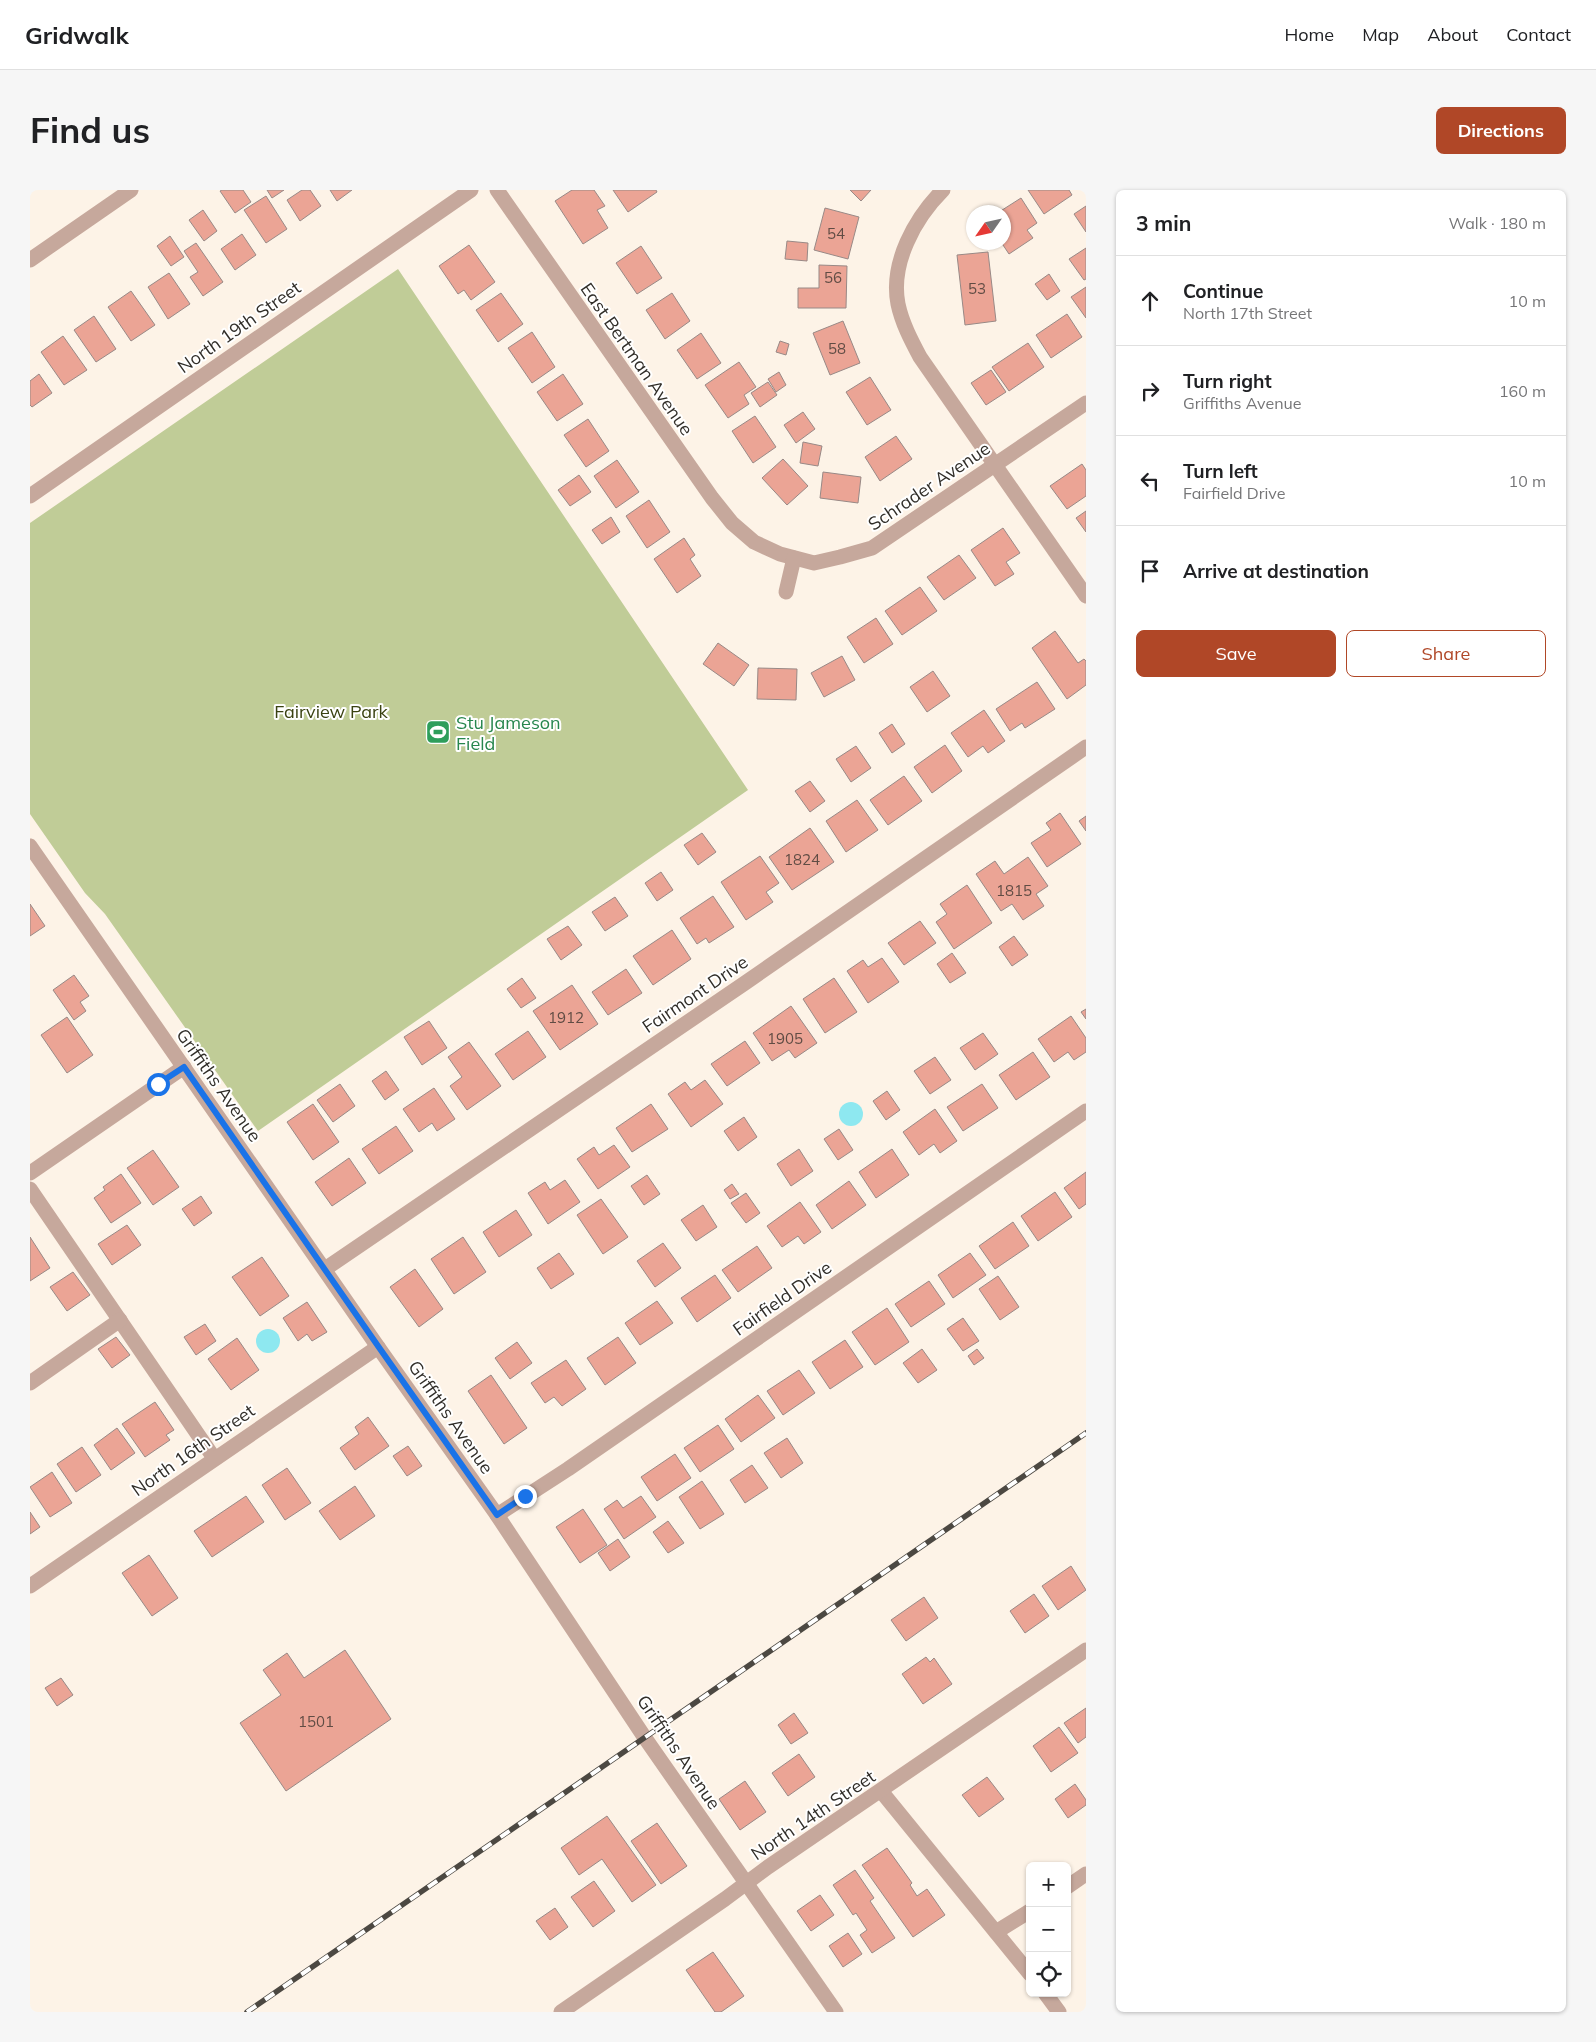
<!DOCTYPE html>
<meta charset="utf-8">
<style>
:root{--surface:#fff;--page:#f6f6f6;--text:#202124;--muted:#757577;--line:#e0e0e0;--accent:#b04727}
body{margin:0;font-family:Mulish,sans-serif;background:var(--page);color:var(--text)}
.controls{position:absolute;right:15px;bottom:15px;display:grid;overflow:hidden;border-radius:8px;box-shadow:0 1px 4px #0004}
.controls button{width:45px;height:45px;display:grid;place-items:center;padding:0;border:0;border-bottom:1px solid var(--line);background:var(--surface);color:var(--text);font:25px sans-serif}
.compass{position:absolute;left:936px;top:15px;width:45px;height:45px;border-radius:50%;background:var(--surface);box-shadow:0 1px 4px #0004;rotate:236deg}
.stop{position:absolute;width:15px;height:15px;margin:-11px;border:4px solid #1a73e8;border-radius:50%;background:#fff}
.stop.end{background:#1a73e8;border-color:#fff;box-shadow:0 1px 5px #0008}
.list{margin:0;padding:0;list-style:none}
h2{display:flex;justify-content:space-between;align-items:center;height:65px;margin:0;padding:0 20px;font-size:21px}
h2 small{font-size:16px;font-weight:400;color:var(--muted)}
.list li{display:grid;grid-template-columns:32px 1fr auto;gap:15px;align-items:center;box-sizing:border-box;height:90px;padding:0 20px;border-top:1px solid var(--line)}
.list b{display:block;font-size:19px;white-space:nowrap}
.list p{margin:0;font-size:16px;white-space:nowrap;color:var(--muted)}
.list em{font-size:16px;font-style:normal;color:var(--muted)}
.actions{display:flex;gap:10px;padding:15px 20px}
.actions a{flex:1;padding:11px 0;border:1px solid var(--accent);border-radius:8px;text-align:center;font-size:18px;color:var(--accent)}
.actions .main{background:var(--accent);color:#fff}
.icon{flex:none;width:28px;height:28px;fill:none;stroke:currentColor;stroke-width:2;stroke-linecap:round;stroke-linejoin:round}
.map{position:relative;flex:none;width:1056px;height:1822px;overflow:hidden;border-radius:8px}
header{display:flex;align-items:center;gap:30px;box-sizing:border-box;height:70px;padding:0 25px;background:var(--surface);border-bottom:1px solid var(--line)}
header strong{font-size:24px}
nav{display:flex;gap:28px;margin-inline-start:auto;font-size:18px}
.intro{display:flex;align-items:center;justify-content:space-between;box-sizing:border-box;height:120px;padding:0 30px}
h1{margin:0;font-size:35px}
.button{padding:12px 22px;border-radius:8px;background:var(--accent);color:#fff;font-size:18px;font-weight:700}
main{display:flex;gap:30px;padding:0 30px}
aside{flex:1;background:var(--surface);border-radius:8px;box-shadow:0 1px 4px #0004}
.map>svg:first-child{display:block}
.green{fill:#c0cc97}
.water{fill:#8ee8f0}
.building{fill:#eba495;stroke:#988986}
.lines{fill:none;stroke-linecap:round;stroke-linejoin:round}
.minor{stroke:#c6a89c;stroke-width:15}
.rail-casing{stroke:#4c4842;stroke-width:5.5}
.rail{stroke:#fff;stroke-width:4;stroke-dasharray:11;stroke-linecap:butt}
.route{stroke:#1a73e8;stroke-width:6}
.labels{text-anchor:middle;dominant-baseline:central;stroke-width:4;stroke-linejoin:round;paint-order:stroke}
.number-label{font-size:15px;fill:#604c44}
.street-label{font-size:18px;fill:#312e29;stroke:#fff}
.park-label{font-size:18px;fill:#3a4211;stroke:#fff}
.leisure-label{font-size:18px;fill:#27864d;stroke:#fff;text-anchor:start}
</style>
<header>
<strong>Gridwalk</strong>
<nav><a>Home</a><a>Map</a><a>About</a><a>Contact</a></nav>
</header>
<div class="intro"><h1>Find us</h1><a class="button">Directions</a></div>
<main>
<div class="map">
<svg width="1056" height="1822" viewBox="0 0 1056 1822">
<rect width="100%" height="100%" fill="#fdf3e7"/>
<path class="green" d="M368,79L718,600L228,941L75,724L55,703L0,624V333Z"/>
<g class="water">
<circle cx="821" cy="924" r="12"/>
<circle cx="238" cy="1151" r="12"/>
</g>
<g class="building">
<path d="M192,0H213L221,12L205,23L190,1Z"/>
<path d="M237,0H254L242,8Z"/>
<path d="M272,0H280L291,16L270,31L257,10Z"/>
<path d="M300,0H322L307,11Z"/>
<path d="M542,0H564L575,16L567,20L578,38L553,54L525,11Z"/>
<path d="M583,0H626L627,2L598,22Z"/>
<path d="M820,0H841L831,11Z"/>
<path d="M998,0H1039L1042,5L1014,24Z"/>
<path d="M236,6L257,39L236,53L214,20Z"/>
<path d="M991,8L1007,33L997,40L1003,48L979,64L971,52H974V22H969Z"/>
<path d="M1056,16V42L1044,24Z"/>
<path d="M795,18L829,27L818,69L784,60Z"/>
<path d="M173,20L187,41L174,51L159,30Z"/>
<path d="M212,44L226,65L205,80L191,59Z"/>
<path d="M140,46L154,67L141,76L127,56Z"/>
<path d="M757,51L778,53L777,71L755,69Z"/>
<path d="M166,53L193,92L173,106L160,87L168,82L154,61Z"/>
<path d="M439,55L465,92L441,110L434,100L428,104L409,76Z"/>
<path d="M611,56L632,88L607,104L586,73Z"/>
<path d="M1056,58V89L1054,90L1039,69Z"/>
<path d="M958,62L966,131L935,135L927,65Z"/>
<path d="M789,75L817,76L816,118H768V98H789Z"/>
<path d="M139,83L160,114L138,129L118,97Z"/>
<path d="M1019,84L1030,101L1017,110L1005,94Z"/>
<path d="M1056,97V128L1041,107Z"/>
<path d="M101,101L125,135L101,151L78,117Z"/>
<path d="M471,103L493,134L468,152L446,120Z"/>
<path d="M642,103L660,131L635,149L616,120Z"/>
<path d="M1037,124L1052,147L1021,168L1006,145Z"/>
<path d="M64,126L86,159L66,172L44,140Z"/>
<path d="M813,131L830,173L800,185L783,143Z"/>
<path d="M502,142L525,177L502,193L478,158Z"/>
<path d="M671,143L691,173L667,189L647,160Z"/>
<path d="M33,146L57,180L34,195L11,162Z"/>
<path d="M750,151L759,154L756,165L746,162Z"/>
<path d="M998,153L1014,177L979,201L962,177Z"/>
<path d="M709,172L726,197L714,205L719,214L698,228L675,195Z"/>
<path d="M961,180L976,202L956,215L941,193Z"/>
<path d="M749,182L756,195L746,202L738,189Z"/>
<path d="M9,184L22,203L2,217L0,215V191Z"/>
<path d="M533,184L553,214L527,231L507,202Z"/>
<path d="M840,187L861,220L837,235L816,202Z"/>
<path d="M738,192L747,205L730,217L721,203Z"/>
<path d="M773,222L785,239L766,253L754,235Z"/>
<path d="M725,226L746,257L723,273L702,241Z"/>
<path d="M558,229L579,261L556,277L534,245Z"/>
<path d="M866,246L882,269L850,291L835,267Z"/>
<path d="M773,252L792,256L788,276L770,273Z"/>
<path d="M753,269L778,296L757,315L732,288Z"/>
<path d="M587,270L609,302L586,318L564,286Z"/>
<path d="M1052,274L1056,280V306L1037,319L1020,296Z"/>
<path d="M793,282L831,287L828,313L790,308Z"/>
<path d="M549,285L561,302L540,316L528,300Z"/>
<path d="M619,310L640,342L617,358L596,326Z"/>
<path d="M1056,321V342L1046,328Z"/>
<path d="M581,327L590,342L572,354L562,340Z"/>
<path d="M973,338L990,363L976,372L984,384L965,396L941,360Z"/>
<path d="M654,348L665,365L660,369L671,386L647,403L624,369Z"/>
<path d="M929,365L946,388L914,410L897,387Z"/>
<path d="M890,397L907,421L872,445L855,421Z"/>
<path d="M846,428L863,454L834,473L817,447Z"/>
<path d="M1025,441L1048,473L1054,469L1056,471V495L1037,509L1002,458Z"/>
<path d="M688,453L719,475L704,496L673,474Z"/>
<path d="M812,466L825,490L794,507L781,483Z"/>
<path d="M728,478L767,479L766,510L727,509Z"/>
<path d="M903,481L920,506L897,522L880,497Z"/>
<path d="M1007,492L1025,519L995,538L992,533L980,541L966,519Z"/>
<path d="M954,520L975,551L958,563L953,556L938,567L921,543Z"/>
<path d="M862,534L875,554L862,563L849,543Z"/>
<path d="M915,555L932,581L902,603L884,577Z"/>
<path d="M826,556L841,578L821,592L806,569Z"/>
<path d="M874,586L892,611L858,635L840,610Z"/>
<path d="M780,591L795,611L780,622L765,601Z"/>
<path d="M827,610L848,640L816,662L796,631Z"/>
<path d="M1030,623L1051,654L1017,677L1001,653L1021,640L1016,633Z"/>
<path d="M1056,626V641L1049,631Z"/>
<path d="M780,638L804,672L762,700L739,667Z"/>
<path d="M672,643L686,662L668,675L654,655Z"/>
<path d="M730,666L749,693L736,702L743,712L716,730L691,692Z"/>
<path d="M998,667L1018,696L1006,704L1014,716L993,730L982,714L971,721L946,684L965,671L974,684Z"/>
<path d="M631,682L643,700L627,711L615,693Z"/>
<path d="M937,695L962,733L924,759L906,732L917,724L910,714Z"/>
<path d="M683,706L704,737L679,753L676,748L667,754L650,728Z"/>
<path d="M585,707L598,726L575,741L562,722Z"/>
<path d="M0,714L15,736L0,746Z"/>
<path d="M890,731L906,753L874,775L858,753Z"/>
<path d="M538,736L552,755L531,770L517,749Z"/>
<path d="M642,740L661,769L623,795L603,766Z"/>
<path d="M984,746L998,765L982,776L969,757Z"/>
<path d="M922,763L936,783L920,793L907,774Z"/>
<path d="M852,768L869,792L838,813L817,781L833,770L838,777Z"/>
<path d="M596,779L612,803L578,825L562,802Z"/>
<path d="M44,785L59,806L50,812L56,821L44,830L23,800Z"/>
<path d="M492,788L506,808L491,818L477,799Z"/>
<path d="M804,788L827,822L795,843L773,809Z"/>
<path d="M542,795L568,834L530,860L503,821Z"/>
<path d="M761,816L787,853L765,868L759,860L742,871L723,843Z"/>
<path d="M1056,819V829L1051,822Z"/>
<path d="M1041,826L1056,848V862L1044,870L1038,862L1024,872L1008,849Z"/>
<path d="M37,827L63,865L37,883L11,845Z"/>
<path d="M399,831L417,858L392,875L374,847Z"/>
<path d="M498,841L516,867L483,890L465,864Z"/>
<path d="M953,843L968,864L945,880L930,858Z"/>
<path d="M715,851L730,873L697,896L681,874Z"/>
<path d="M439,852L471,896L437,920L420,896L432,887L418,867Z"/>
<path d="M1003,862L1020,887L986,910L969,885Z"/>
<path d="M905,867L921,890L900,904L884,881Z"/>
<path d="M356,881L369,900L355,910L342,891Z"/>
<path d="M675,890L693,914L661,937L638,904L655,892L661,900Z"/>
<path d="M310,894L325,916L303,932L287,910Z"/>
<path d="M952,894L968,918L933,941L917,917Z"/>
<path d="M404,898L425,929L407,941L402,933L389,942L373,919Z"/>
<path d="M857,901L870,920L856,930L843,911Z"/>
<path d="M283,914L309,952L283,970L257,932Z"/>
<path d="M621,914L638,939L602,962L586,938Z"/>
<path d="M905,919L927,951L910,963L904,954L889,965L873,942Z"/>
<path d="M714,927L727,947L708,961L694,941Z"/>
<path d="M366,936L383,961L349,984L332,959Z"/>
<path d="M809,939L823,960L808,970L794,949Z"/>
<path d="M584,955L600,977L568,999L547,969L564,957L569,965Z"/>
<path d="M769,959L783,981L761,996L747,974Z"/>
<path d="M862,959L879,985L846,1008L829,982Z"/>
<path d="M123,960L149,997L123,1015L97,978Z"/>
<path d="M319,968L336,993L302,1016L285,992Z"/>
<path d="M1056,982V1014L1049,1019L1034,998Z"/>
<path d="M91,984L111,1013L81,1033L64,1008L75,1000L73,997Z"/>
<path d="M617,985L630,1004L614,1015L601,996Z"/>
<path d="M535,990L550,1012L518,1034L498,1003L515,992L520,1000Z"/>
<path d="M819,991L836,1015L802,1039L786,1015Z"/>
<path d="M702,994L709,1004L700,1009L694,1000Z"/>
<path d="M1025,1002L1042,1027L1008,1051L991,1026Z"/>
<path d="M716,1003L730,1023L716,1033L701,1013Z"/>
<path d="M171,1006L182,1023L164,1036L152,1019Z"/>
<path d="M571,1009L598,1047L573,1064L547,1025Z"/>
<path d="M770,1012L791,1042L774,1054L768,1046L752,1057L737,1036Z"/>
<path d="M673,1015L687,1037L666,1051L651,1030Z"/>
<path d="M486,1020L502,1045L469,1067L453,1042Z"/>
<path d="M983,1032L999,1056L965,1079L949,1056Z"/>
<path d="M97,1035L111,1055L82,1075L68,1054Z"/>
<path d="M0,1047L20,1078L0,1091Z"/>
<path d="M433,1047L456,1082L424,1104L401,1069Z"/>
<path d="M633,1053L651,1078L625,1097L607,1071Z"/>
<path d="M727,1056L742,1078L708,1102L692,1080Z"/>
<path d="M529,1063L544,1084L521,1099L507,1078Z"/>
<path d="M940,1063L956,1085L923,1108L908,1085Z"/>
<path d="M232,1067L259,1106L230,1126L202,1087Z"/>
<path d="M385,1079L413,1119L389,1137L360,1097Z"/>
<path d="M43,1082L60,1105L37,1121L20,1097Z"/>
<path d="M685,1085L701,1108L667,1132L651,1108Z"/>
<path d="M968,1086L989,1117L970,1130L949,1099Z"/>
<path d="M899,1091L915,1114L881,1137L865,1114Z"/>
<path d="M627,1111L643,1133L610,1155L595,1133Z"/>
<path d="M277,1112L297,1142L282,1151L277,1144L268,1151L253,1128Z"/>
<path d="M857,1118L879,1152L845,1175L822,1142Z"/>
<path d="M933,1128L949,1151L933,1161L917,1139Z"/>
<path d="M175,1134L186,1151L166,1165L154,1147Z"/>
<path d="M86,1147L100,1165L82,1178L68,1159Z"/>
<path d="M588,1147L606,1173L575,1195L557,1168Z"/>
<path d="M207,1148L229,1180L201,1200L178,1169Z"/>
<path d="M815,1150L833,1177L800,1199L782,1172Z"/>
<path d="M487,1152L502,1173L480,1189L465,1168Z"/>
<path d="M892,1159L907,1180L888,1193L873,1173Z"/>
<path d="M947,1159L954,1168L944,1175L938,1166Z"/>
<path d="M536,1170L556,1199L532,1216L524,1207L515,1213L501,1193Z"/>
<path d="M769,1180L785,1203L753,1225L737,1201Z"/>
<path d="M461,1185L497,1238L474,1254L438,1201Z"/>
<path d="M728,1205L745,1228L711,1252L695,1229Z"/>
<path d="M125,1212L144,1240L136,1245L140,1250L115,1267L92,1234Z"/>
<path d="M338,1227L359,1256L325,1280L310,1258L329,1244L325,1237Z"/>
<path d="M688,1235L704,1259L670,1282L654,1258Z"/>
<path d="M87,1238L105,1263L81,1280L64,1255Z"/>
<path d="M757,1248L773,1273L751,1288L734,1263Z"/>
<path d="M378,1256L392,1276L377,1286L363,1266Z"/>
<path d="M52,1257L71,1285L46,1302L27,1274Z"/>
<path d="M645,1264L661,1288L627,1311L611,1287Z"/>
<path d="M722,1275L738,1298L715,1313L700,1290Z"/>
<path d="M257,1278L281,1313L255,1330L232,1295Z"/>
<path d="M22,1282L42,1313L20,1327L0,1297Z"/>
<path d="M672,1291L694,1324L670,1339L649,1307Z"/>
<path d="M325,1296L345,1326L310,1350L289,1321Z"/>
<path d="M216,1306L234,1332L182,1367L164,1341Z"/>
<path d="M611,1306L626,1327L594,1349L574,1319L587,1310L593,1318Z"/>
<path d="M553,1319L577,1355L550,1373L526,1337Z"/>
<path d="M0,1322L10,1337L0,1344Z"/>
<path d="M638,1331L654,1353L638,1363L623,1342Z"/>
<path d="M588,1349L600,1367L580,1381L568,1363Z"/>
<path d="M119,1365L148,1408L122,1426L92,1383Z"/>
<path d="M1041,1376L1056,1400L1028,1420L1012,1396Z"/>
<path d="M1004,1404L1019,1426L995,1443L980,1421Z"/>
<path d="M894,1407L908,1428L876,1451L861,1430Z"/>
<path d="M315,1460L361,1529L256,1601L210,1533L251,1505L233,1480L257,1463L274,1488Z"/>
<path d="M896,1467L900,1472L904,1468L922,1494L893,1514L872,1484Z"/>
<path d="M31,1488L43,1505L27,1516L15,1498Z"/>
<path d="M1056,1518V1547L1048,1553L1034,1533Z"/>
<path d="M764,1523L778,1543L761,1554L748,1535Z"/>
<path d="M1029,1537L1048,1563L1021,1582L1003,1556Z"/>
<path d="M769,1564L785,1587L758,1606L742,1583Z"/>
<path d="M957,1587L974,1609L949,1627L932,1605Z"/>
<path d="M715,1591L736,1622L710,1640L689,1609Z"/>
<path d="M1045,1594L1056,1610V1615L1038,1628L1025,1609Z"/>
<path d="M577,1626L626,1695L602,1712L572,1669L549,1685L531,1658Z"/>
<path d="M627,1633L657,1676L631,1694L601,1651Z"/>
<path d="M857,1658L882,1693L880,1695L887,1706L897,1699L915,1725L883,1747L832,1675Z"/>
<path d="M825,1680L844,1708L840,1711L865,1748L842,1763L830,1745L837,1740L826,1723L823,1725L803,1695Z"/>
<path d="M564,1691L585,1721L563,1737L541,1707Z"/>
<path d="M790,1705L804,1725L781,1741L767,1721Z"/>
<path d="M525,1718L538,1737L520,1750L506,1731Z"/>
<path d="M818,1743L832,1764L813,1777L799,1756Z"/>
<path d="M683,1762L714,1806L691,1822H685L656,1780Z"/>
</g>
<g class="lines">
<g class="minor">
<path d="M467,0L682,308L702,333L724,352L750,364L784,373L810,367L842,358L1056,213"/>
<path d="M913,0C885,28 860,73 868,114C872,133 881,150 890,167L1056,406"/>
<path d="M0,70L101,0"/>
<path d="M0,306L441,0"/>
<path d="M756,402L764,368"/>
<path d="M0,656L348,1157L467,1325L615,1548L806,1822"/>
<path d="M0,983L154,877"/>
<path d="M0,999L184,1268"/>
<path d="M295,1079L715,793L1056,557"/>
<path d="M0,1193L90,1130"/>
<path d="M467,1325L538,1279L1056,921"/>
<path d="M0,1396L348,1157"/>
<path d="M851,1601L1000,1784"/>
<path d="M1037,1697L1056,1684"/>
<path d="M966,1742L1000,1721"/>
<path d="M1015,1803L1029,1822"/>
<path d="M531,1822L695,1709L738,1677L1056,1460"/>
</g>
<defs>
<path id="rail" d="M217,1822L1056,1243"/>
</defs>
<use href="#rail" class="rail-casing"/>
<use href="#rail" class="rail"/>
</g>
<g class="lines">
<path class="route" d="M128,894L154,877L348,1156L467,1325L495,1306"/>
</g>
<defs>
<symbol id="stadium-square" viewBox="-11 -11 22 22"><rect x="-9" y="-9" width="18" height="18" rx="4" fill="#2e9e5b" stroke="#fff"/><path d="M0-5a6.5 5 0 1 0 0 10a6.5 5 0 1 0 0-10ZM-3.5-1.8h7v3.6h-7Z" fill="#fff"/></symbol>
</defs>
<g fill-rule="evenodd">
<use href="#stadium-square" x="394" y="528" width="28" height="28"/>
</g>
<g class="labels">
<g class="number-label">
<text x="806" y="43">54</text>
<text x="803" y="87">56</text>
<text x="947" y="98">53</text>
<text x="807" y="158">58</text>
<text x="772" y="669">1824</text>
<text x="984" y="700">1815</text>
<text x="536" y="827">1912</text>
<text x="755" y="848">1905</text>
<text x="286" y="1531">1501</text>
</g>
<g class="street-label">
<text transform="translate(209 137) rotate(-35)">North 19th Street</text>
<text transform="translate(607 169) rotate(55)">East Bertman Avenue</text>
<text transform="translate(899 296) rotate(-34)">Schrader Avenue</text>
<text transform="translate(665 804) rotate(-34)">Fairmont Drive</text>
<text transform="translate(189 895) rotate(55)">Griffiths Avenue</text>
<text transform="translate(752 1108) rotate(-35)">Fairfield Drive</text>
<text transform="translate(421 1227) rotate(55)">Griffiths Avenue</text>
<text transform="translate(163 1260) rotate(-35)">North 16th Street</text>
<text transform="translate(649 1562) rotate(56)">Griffiths Avenue</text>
<text transform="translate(783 1625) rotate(-34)">North 14th Street</text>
</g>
<g class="park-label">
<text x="301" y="521">Fairview Park</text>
</g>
<g class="leisure-label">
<text x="426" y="532">Stu Jameson<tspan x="426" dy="21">Field</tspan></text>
</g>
</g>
</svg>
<div class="controls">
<button>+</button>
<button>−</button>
<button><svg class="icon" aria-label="locate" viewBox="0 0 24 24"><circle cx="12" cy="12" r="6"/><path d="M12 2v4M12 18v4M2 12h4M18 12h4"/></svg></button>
</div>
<svg class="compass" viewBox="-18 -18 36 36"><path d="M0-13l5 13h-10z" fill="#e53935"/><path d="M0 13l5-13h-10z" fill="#757577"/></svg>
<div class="stop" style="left:128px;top:894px"></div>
<div class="stop end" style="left:495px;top:1306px"></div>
</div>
<aside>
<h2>3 min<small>Walk · 180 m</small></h2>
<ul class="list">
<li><svg class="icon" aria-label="ahead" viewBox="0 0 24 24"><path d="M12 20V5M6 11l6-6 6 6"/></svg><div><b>Continue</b><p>North 17th Street</p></div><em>10 m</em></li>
<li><svg class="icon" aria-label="right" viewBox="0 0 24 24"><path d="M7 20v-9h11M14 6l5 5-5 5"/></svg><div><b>Turn right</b><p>Griffiths Avenue</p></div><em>160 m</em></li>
<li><svg class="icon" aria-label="left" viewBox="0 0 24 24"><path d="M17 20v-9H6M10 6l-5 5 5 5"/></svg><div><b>Turn left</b><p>Fairfield Drive</p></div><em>10 m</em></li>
<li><svg class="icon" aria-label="arrive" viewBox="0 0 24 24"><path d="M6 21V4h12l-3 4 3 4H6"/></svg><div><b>Arrive at destination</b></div></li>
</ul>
<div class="actions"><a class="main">Save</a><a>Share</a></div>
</aside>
</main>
